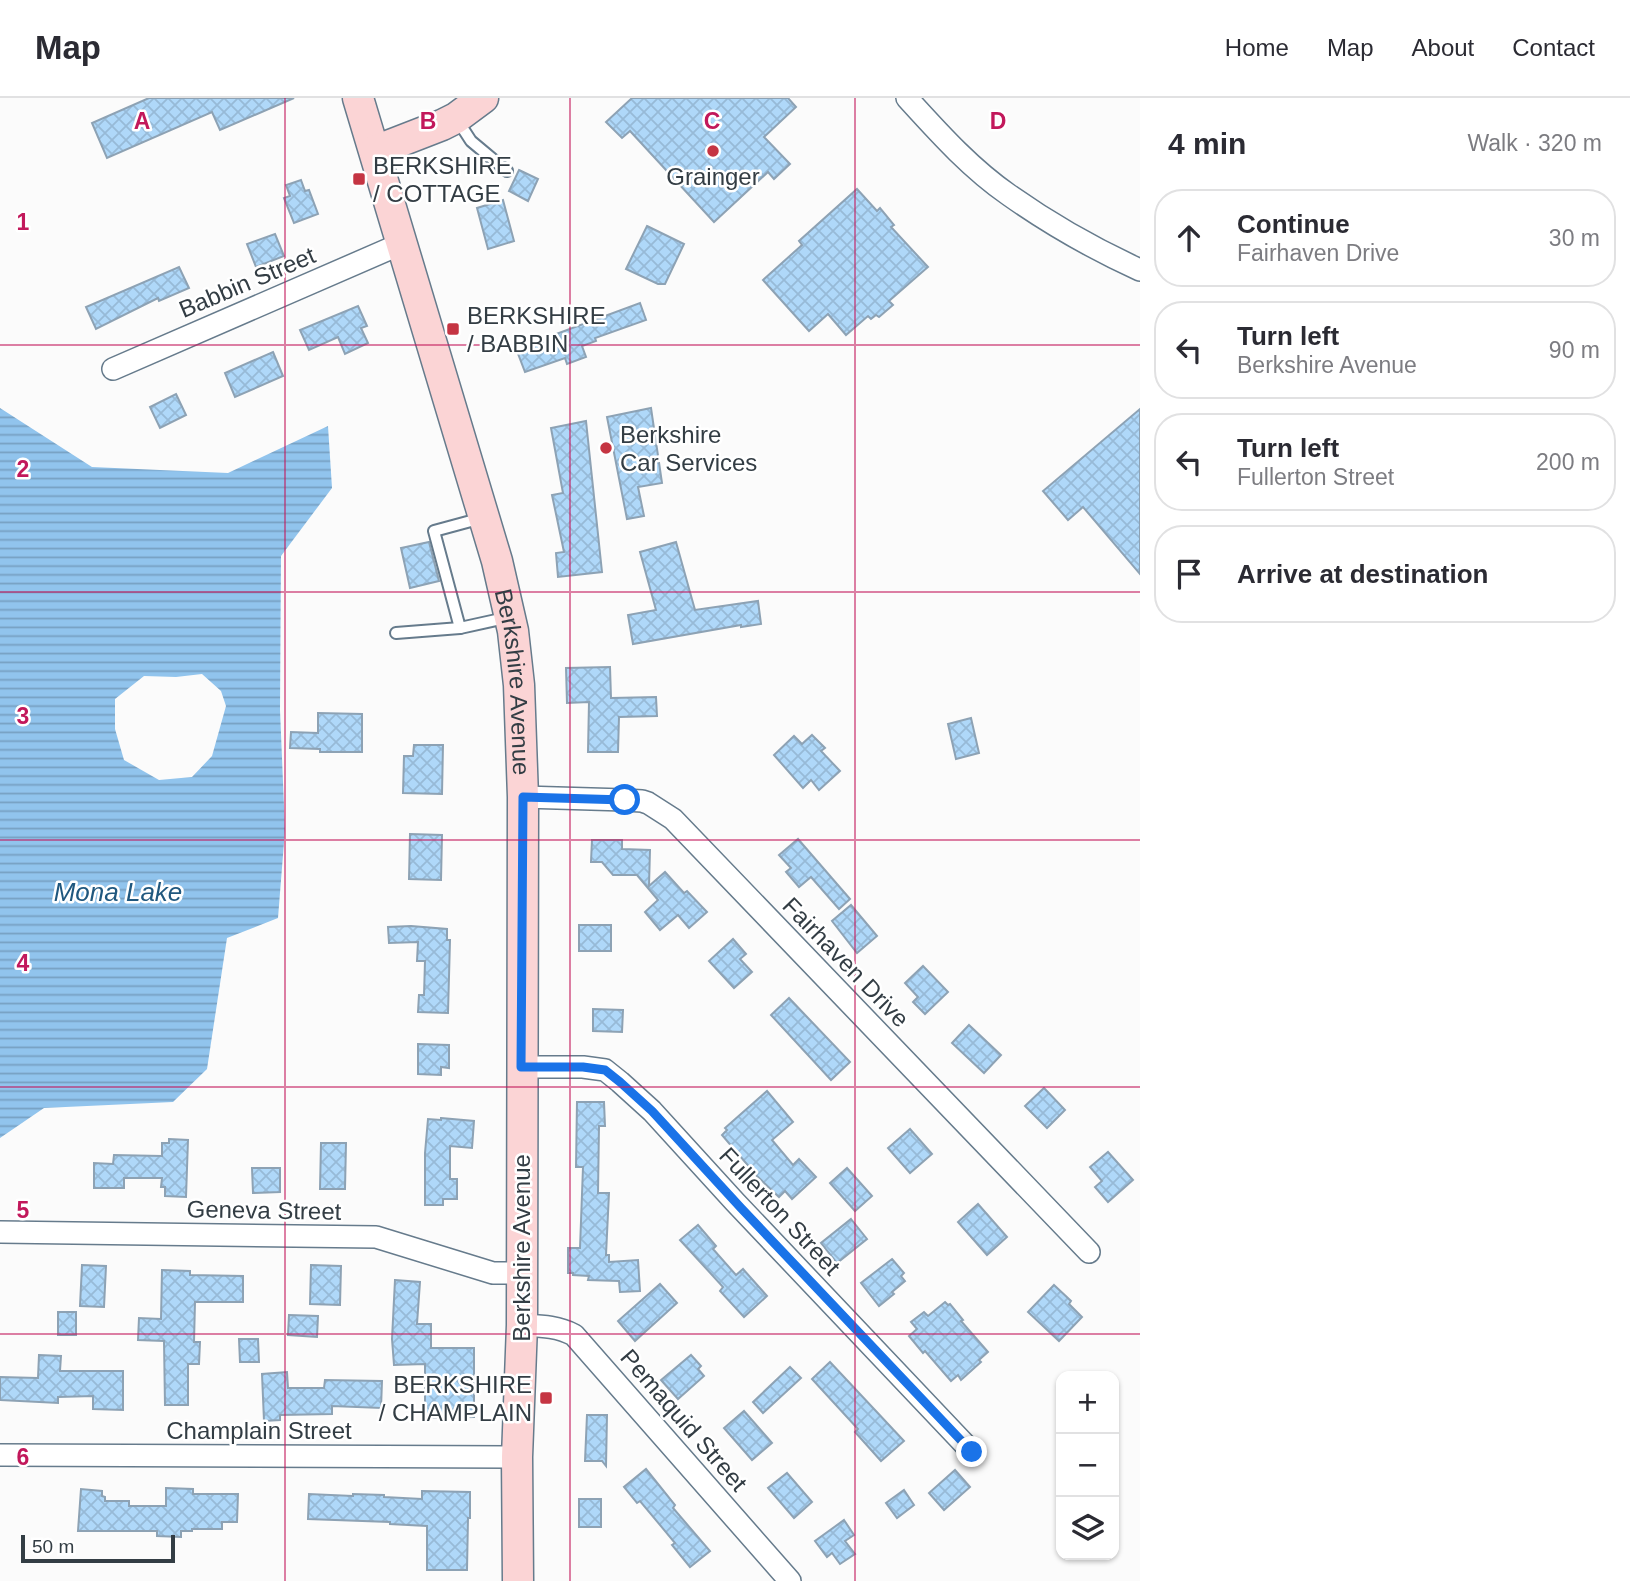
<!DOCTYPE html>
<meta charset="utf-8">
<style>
:root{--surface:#fff;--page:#f2f2f3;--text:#2b2b33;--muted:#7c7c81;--line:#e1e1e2}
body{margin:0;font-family:Helvetica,sans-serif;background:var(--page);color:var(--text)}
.controls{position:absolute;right:21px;bottom:21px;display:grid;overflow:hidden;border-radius:14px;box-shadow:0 2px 5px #0004}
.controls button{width:63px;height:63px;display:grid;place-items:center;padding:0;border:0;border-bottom:2px solid var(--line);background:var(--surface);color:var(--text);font:35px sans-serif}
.scale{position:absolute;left:21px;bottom:18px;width:154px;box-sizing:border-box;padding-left:7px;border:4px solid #333d44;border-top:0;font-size:19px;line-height:24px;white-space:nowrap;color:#333d44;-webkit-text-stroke:5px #fff;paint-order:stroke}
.stop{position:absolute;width:21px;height:21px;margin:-16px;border:5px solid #1a73e8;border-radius:50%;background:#fff}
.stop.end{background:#1a73e8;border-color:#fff;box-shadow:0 2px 7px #0008}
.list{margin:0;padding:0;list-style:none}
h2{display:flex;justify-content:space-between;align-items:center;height:91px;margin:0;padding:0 28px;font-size:30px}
h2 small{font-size:23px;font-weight:400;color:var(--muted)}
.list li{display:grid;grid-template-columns:46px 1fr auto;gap:21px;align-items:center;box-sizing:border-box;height:98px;margin:0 14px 14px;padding:0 14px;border:2px solid var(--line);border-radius:28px}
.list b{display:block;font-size:26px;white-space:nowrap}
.list p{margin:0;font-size:23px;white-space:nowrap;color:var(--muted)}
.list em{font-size:23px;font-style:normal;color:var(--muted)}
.icon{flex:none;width:38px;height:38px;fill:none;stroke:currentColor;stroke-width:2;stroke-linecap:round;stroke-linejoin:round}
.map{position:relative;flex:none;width:1140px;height:1483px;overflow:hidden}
header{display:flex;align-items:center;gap:42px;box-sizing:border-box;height:98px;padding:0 35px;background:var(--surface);border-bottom:2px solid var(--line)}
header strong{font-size:33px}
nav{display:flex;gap:38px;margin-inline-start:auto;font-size:24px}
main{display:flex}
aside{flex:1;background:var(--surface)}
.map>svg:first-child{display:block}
.water{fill:url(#water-rules);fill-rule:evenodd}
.building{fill:url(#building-cross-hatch);stroke:#8da2b4;stroke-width:2}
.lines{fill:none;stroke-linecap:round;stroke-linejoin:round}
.service-casing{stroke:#667b8c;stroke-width:14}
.minor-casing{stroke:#667b8c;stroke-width:24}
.secondary-casing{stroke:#667b8c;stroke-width:33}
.service{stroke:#fff;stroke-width:10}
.minor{stroke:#fff;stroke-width:21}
.secondary{stroke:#fbd4d5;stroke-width:30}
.route{stroke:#1a73e8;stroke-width:9}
.grid{fill:none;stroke:#c2185b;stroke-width:2;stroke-opacity:0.55}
.poi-dot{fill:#c53543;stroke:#fff;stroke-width:2.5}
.labels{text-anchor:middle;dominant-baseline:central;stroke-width:5;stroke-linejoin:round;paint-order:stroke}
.poi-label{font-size:24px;fill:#333d44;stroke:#fff;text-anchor:start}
.street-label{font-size:24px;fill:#333d44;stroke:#fff}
.water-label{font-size:26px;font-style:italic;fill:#1f577e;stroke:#fff}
.grid-label{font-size:23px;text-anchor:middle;font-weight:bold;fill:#c2185b;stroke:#fff;stroke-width:5;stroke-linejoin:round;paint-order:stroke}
</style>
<header>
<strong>Map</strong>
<nav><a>Home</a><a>Map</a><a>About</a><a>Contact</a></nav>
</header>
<main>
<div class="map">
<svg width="1140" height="1483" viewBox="0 0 1140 1483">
<defs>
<pattern id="water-rules" width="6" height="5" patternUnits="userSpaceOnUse" patternTransform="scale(1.75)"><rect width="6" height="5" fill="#91c4ed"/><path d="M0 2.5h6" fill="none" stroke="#77a0c2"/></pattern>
<pattern id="building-cross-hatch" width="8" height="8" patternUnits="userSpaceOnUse" patternTransform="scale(1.75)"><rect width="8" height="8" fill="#afd8f9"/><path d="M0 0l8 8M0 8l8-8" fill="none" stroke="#97bad7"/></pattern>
</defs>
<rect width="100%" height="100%" fill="#fbfbfb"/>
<path class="water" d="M0,310L92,369L228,375L328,328L332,390L281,458L280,612L285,732L278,820L227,840L207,971L173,1004L44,1010L0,1040ZM202,576L221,593L226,608L212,658L192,679L159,682L124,662L115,631V601L144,578L176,579Z"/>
<g class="building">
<path d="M149,0H294L220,32L212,14L107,60L92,25Z"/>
<path d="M632,0H788L796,9L764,39L790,66L774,81L768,74L714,124L630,33L622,40L606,24Z"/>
<path d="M519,72L538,81L528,103L509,93Z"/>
<path d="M301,82L305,93L309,92L318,116L294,125L284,100L290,98L286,87Z"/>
<path d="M857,91L877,113L880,110L894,127L891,129L928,169L889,203L893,207L879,219L876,217L871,221L868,218L846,237L828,216L809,233L763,182L802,147L799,143Z"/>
<path d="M503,102L514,143L488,151L477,110Z"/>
<path d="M647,128L684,146L665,186H658L626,171Z"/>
<path d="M275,136L284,158L256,169L247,146Z"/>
<path d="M179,169L189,190L159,203L158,200L96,231L86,209Z"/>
<path d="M640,205L646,222L595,240L596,243L582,248L586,259L567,266L565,260L525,274L517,253L557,238L556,236Z"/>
<path d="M358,208L367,228L361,230L368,245L345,256L338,239L309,252L300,232Z"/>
<path d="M273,254L283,278L235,299L225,275Z"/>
<path d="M176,296L186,317L160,330L150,309Z"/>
<path d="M651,310L662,385L638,389L644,418L627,421L607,319Z"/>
<path d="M1140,311V476L1083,409L1068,422L1043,393Z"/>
<path d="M586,323L602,474L558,479L556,455L564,454L552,397L563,395L551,330Z"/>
<path d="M429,444L439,483L410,490L401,450Z"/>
<path d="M676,444L695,512L758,503L761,526L741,529V527L633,546L628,517L656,512L640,454Z"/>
<path d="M610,569L611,600L656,599L657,618L619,619L618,654H588L589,604L567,605L566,570Z"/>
<path d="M318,615L362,616V654H320V651L290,650L291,634L318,635Z"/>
<path d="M971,620L979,655L956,661L948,626Z"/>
<path d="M812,637L825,650L821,653L840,673L819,692L811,682L803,690L774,657L794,638L802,646Z"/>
<path d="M414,647H443L442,696L403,695L404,658H413Z"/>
<path d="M410,736L442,737L441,782L409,781Z"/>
<path d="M798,741L850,801L839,811L811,779L799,789L786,774L791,770L779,757Z"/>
<path d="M592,742H622V751L650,752L649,788L665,774L684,795L687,793L707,814L689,830L678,817L660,832L645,814L658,802L637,777H613L602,764H591Z"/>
<path d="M851,807L877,838L857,855L832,823Z"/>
<rect x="579" y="827" width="32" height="26"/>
<path d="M411,828L447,831V842H450L448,915L418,914L419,897H424L425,863H417L418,844L389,845L388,829Z"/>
<path d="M733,841L746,856L740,861L752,874L734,890L709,863Z"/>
<path d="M923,868L948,894L925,916L913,904L918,899L905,885Z"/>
<path d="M789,900L850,964L831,982L771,917Z"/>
<path d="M593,911L623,912L622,934L593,933Z"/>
<path d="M969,927L1001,957L984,975L952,945Z"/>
<path d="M418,946L449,947V970L441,969V977L418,976Z"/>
<path d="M1044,990L1065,1012L1047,1030L1025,1008Z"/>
<path d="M767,993L793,1024L772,1042L793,1067L799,1061L816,1079L792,1101L785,1093L779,1099L757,1078L722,1037L727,1032L725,1030Z"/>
<path d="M577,1004H604L605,1028H599L598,1095H609L606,1157H609V1164L638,1162L640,1193L620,1194L619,1183L588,1182L589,1178L573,1177V1175H568V1150H580L583,1069H576Z"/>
<path d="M441,1020L474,1023L472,1050L450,1048V1081H457V1101H443V1107H425V1055L428,1021L441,1022Z"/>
<path d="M910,1031L932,1056L910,1075L888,1050Z"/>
<path d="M169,1041L188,1042L186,1099L165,1098V1089H161L162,1080H124V1090H94V1065L113,1066L114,1057L162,1058V1045H169Z"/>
<path d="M321,1045H346L345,1091H320Z"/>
<path d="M1108,1054L1133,1082L1108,1104L1095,1089L1102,1083L1090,1069Z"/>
<path d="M252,1070H280V1094L253,1095Z"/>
<path d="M847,1070L872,1098L855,1113L830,1085Z"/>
<path d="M978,1106L1007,1139L987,1157L958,1124Z"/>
<path d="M851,1121L867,1141L837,1165L821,1145Z"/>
<path d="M698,1127L716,1148L713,1151L736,1177L743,1171L767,1198L744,1219L720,1193L723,1189L680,1142Z"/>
<path d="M892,1161L904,1175L901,1178L905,1183L892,1194L894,1196L879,1208L861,1185Z"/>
<path d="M82,1167L106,1168L104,1209L80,1208Z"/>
<path d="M311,1167L341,1168L340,1207L310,1206Z"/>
<path d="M162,1172L190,1173V1177L243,1178V1204H195L194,1244H200L199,1266H188V1307H165L164,1243L138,1242L139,1220L161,1221Z"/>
<path d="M395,1182L420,1184L417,1226H431V1250H474V1319L425,1320V1266L394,1267L392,1241Z"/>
<path d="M660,1186L677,1205L635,1243L618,1223Z"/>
<path d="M1054,1187L1071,1203L1069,1206L1082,1219L1059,1243L1028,1214Z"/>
<path d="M945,1204L948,1207L950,1206L963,1222L961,1223L988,1254L979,1262L981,1264L961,1282L958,1277L951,1283L925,1253L923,1255L909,1238L917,1231L911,1224L924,1214L928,1218Z"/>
<rect x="58" y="1214" width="18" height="23"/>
<path d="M289,1217L318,1218L317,1239L288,1237Z"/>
<path d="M239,1241H258L259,1264H240Z"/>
<path d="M39,1257L61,1258L60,1273H123V1312L93,1311V1298L58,1299V1305L0,1302V1279L38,1280Z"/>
<path d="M691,1257L701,1268L698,1271L704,1278L678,1301L661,1282Z"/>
<path d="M830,1264L904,1343L881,1363L855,1334L858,1331L812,1281Z"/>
<path d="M790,1269L801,1280L763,1315L753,1304Z"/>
<path d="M287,1274L288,1290H324L325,1282L382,1283L381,1310L332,1308V1316L280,1317V1322L264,1323L262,1276Z"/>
<path d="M744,1313L772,1345L752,1362L724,1330Z"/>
<path d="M587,1317H607L606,1368L602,1363H585Z"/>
<path d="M646,1371L675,1407L673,1410L710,1453L690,1469L672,1447L675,1445L640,1403L637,1405L624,1389Z"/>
<path d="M955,1372L970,1389L944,1412L929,1395Z"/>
<path d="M787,1375L812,1404L794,1420L768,1390Z"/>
<path d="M166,1390L193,1391V1396H238L237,1424H222V1431H192V1433H181V1439L157,1438V1433H78L81,1391L102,1393V1398L105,1399V1403H129V1408H166Z"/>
<path d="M904,1392L914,1407L897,1420L886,1405Z"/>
<path d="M422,1393L470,1394V1420H468L467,1472H427V1428L390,1426V1424L308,1421L309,1396L353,1398V1396L384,1397V1399L422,1401Z"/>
<rect x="579" y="1401" width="22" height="28"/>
<path d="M844,1422L854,1437L845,1443L855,1456L840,1466L832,1455L827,1459L815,1443Z"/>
</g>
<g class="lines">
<defs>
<g id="service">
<path d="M458,23L471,43L507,73"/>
<path d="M482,420L434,433L460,530L510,519"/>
<path d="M396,535L460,530"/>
</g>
<g id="minor">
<path d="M907,0C938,34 970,70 1009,97C1050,126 1094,151 1140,172"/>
<path d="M113,271L403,145"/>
<path d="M523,699L625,702L642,703L648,705L673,721L1089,1154"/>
<path d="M521,969H583L605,972L620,984L652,1013L735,1104L972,1354"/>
<path d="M0,1134L376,1139L493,1175H521"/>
<path d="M522,1227C540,1228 557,1228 574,1237L790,1483"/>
<path d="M0,1357L517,1359"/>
</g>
<g id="secondary">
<path id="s1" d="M358,0L497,463L513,533L519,587L523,699L522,1227L517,1359L518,1483"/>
<path d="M375,53L442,27L456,20L483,0"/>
</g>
</defs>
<use href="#service" class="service-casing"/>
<use href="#minor" class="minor-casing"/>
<use href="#secondary" class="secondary-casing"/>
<use href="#service" class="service"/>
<use href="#minor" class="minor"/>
<use href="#secondary" class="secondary"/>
</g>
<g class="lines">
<path class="route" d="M625,702L523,699L521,969H583L605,972L620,984L652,1013L741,1110L972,1354"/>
</g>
<path class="grid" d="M285,0V1483M570,0V1483M855,0V1483M0,247H1140M0,494H1140M0,742H1140M0,989H1140M0,1236H1140"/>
<g class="poi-dot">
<circle cx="713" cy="53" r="7"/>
<rect x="352" y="74" width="14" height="14" rx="3.5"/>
<rect x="446" y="224" width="14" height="14" rx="3.5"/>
<circle cx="606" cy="350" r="7"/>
<rect x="539" y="1293" width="14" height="14" rx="3.5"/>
</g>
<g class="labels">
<g class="poi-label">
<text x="373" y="67">BERKSHIRE<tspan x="373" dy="28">/ COTTAGE</tspan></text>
<text x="713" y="78" text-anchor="middle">Grainger</text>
<text x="467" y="217">BERKSHIRE<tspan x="467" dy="28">/ BABBIN</tspan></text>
<text x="620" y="336">Berkshire<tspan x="620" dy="28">Car Services</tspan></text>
<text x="532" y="1286" text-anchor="end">BERKSHIRE<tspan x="532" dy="28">/ CHAMPLAIN</tspan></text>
</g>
<g class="street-label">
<text transform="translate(247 184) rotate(-23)">Babbin Street</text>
<text stroke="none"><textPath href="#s1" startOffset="606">Berkshire Avenue</textPath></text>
<text transform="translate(846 864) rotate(46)">Fairhaven Drive</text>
<text transform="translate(264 1112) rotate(1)">Geneva Street</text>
<text transform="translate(780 1113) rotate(47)">Fullerton Street</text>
<text transform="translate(521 1150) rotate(-90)">Berkshire Avenue</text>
<text transform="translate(684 1322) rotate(49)">Pemaquid Street</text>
<text x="259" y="1332">Champlain Street</text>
</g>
<g class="water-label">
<text x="118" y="794">Mona Lake</text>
</g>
</g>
<g class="grid-label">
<text x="142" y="31">A</text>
<text x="428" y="31">B</text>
<text x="712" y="31">C</text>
<text x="998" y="31">D</text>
<text x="23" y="132">1</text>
<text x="23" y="379">2</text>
<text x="23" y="626">3</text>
<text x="23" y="873">4</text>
<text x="23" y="1120">5</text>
<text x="23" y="1367">6</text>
</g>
</svg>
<div class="controls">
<button>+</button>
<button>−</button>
<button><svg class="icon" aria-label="layers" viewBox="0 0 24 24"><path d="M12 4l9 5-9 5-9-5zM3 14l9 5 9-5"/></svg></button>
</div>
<div class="scale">50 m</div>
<div class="stop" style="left:625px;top:702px"></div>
<div class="stop end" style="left:972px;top:1354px"></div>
</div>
<aside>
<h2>4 min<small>Walk · 320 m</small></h2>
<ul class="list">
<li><svg class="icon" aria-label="ahead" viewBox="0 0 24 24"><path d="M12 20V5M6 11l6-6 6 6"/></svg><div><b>Continue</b><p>Fairhaven Drive</p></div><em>30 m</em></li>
<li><svg class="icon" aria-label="left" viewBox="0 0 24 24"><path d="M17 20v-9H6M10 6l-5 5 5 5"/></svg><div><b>Turn left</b><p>Berkshire Avenue</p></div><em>90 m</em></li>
<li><svg class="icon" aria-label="left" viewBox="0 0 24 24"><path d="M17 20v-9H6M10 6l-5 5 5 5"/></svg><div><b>Turn left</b><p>Fullerton Street</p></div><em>200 m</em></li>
<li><svg class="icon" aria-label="arrive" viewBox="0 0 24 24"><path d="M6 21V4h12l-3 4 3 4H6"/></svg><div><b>Arrive at destination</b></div></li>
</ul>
</aside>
</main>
